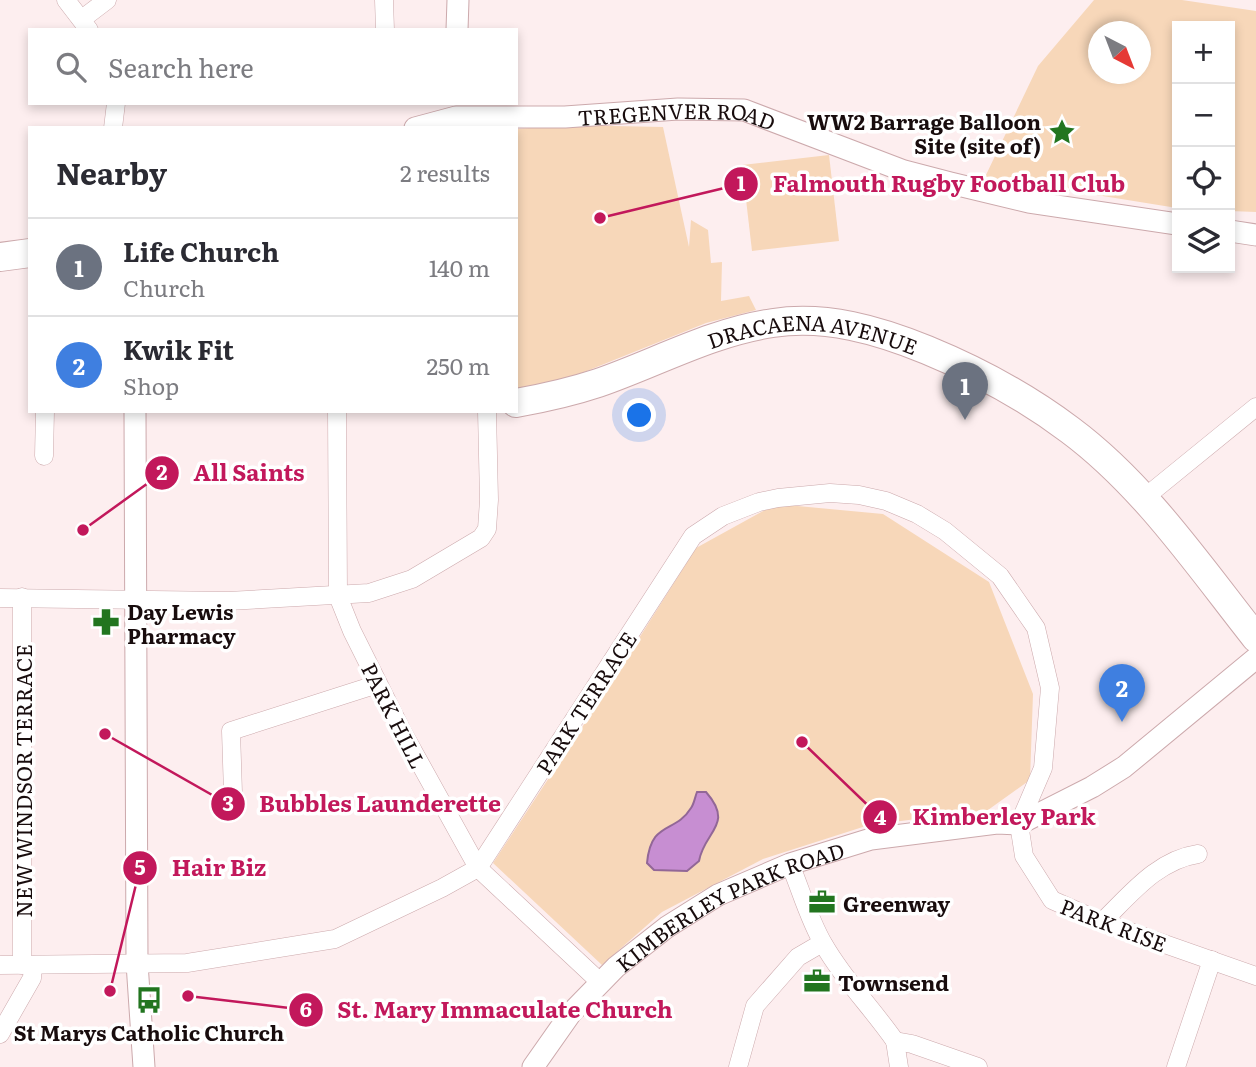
<!DOCTYPE html>
<meta charset="utf-8">
<style>
:root{--surface:#fff;--page:#f7f7f7;--text:#2b2b33;--muted:#7c7c81;--line:#e1e1e2;--accent:#22751f}
body{margin:0;font-family:Literata,serif;background:var(--page);color:var(--text)}
.controls{position:absolute;right:21px;top:21px;display:grid;overflow:hidden;border-radius:0px;box-shadow:0 4px 10px #0003}
.controls button{width:63px;height:63px;display:grid;place-items:center;padding:0;border:0;border-bottom:2px solid var(--line);background:var(--surface);color:var(--text);font:35px sans-serif}
.compass{position:absolute;left:1088px;top:21px;width:63px;height:63px;border-radius:50%;background:var(--surface);box-shadow:0 4px 10px #0003;rotate:138deg}
.you{position:absolute;left:640px;top:416px;width:24px;height:24px;margin:-18px;border:5px solid #fff;border-radius:50%;background:#1a73e8;box-shadow:0 0 0 10px #1a73e833}
.badge{display:grid;place-items:center;width:46px;height:46px;border-radius:50%;background:var(--accent);color:#fff;font-size:23px;font-weight:700}
.pin{position:absolute;translate:-50% -58px;filter:drop-shadow(0 2px 4px #0008)}
.pin::after{content:'';position:absolute;top:37px;width:24px;height:21px;background:inherit;clip-path:polygon(0 0,100% 0,50% 100%)}
.list{margin:0;padding:0;list-style:none}
h2{display:flex;justify-content:space-between;align-items:center;height:91px;margin:0;padding:0 28px;font-size:30px}
h2 small{font-size:23px;font-weight:400;color:var(--muted)}
.list li{display:grid;grid-template-columns:46px 1fr auto;gap:21px;align-items:center;box-sizing:border-box;height:98px;padding:0 28px;border-top:2px solid var(--line)}
.list b{display:block;font-size:26px;white-space:nowrap}
.list p{margin:0;font-size:23px;white-space:nowrap;color:var(--muted)}
.list em{font-size:23px;font-style:normal;color:var(--muted)}
.icon{flex:none;width:38px;height:38px;fill:none;stroke:currentColor;stroke-width:2;stroke-linecap:round;stroke-linejoin:round}
.map{position:relative;flex:none;width:1256px;height:1067px;overflow:hidden}
.search{position:absolute;background:var(--surface);box-shadow:0 4px 10px #0003;left:28px;top:28px;width:490px;height:77px;display:flex;align-items:center;gap:18px;box-sizing:border-box;padding:0 24px;border-radius:0px;color:var(--muted);font-size:26px}
.panel{position:absolute;background:var(--surface);box-shadow:0 4px 10px #0003;left:28px;top:126px;width:490px;height:287px;border-radius:0px}
.map>svg:first-child{display:block}
.green{fill:#f7d7b9;fill-rule:evenodd}
.water{fill:#c78ed2;stroke:#926797;stroke-width:2}
.lines{fill:none;stroke-linecap:round;stroke-linejoin:round}
.minor-casing{stroke:#cca9ac;stroke-width:19}
.tertiary-casing{stroke:#cca9ac;stroke-width:23}
.primary-casing{stroke:#cca9ac;stroke-width:30}
.minor{stroke:#fff;stroke-width:18}
.tertiary{stroke:#fff;stroke-width:21}
.primary{stroke:#fff;stroke-width:28}
.labels{text-anchor:middle;dominant-baseline:central;stroke-width:7;stroke-linejoin:round;paint-order:stroke}
.poi-label{font-size:21px;font-weight:bold;fill:#180c0d;stroke:#fff;text-anchor:start}
.street-label{font-size:21px;fill:#180c0d;stroke:#fff}
.leader{fill:none;stroke:#c2185b;stroke-width:2.5}
.callout-dot{fill:#c2185b;stroke:#fff;stroke-width:2.5}
.mark-label{font-size:21px;text-anchor:middle;font-weight:bold;fill:#fff}
.callout-label{font-size:23px;text-anchor:middle;font-weight:bold;fill:#c2185b;stroke:#fff;stroke-width:7;stroke-linejoin:round;paint-order:stroke}
</style>
<div class="map">
<svg width="1256" height="1067" viewBox="0 0 1256 1067">
<rect width="100%" height="100%" fill="#fdeeef"/>
<g class="green">
<path d="M1094,0H1182L1256,11V212L1230,211V26H1177V208L985,177L1038,66ZM1098,32H1140V74H1098Z"/>
<path d="M565,125L663,127L689,247L691,220L708,230L711,263L722,262L721,301L749,296L756,310L706,323L557,383L516,389V129Z"/>
<path d="M829,155L839,241L752,251L742,165Z"/>
<path d="M776,504L883,514L989,582L1033,694L1030,780L988,810L869,825L763,859L662,912L602,965L493,863L598,703L696,548Z"/>
</g>
<path class="water" d="M697,792H706C735,825 704,831 699,861L687,871L654,870L647,863C651,820 675,834 691,808C694,804 695,797 697,792Z"/>
<g class="lines">
<defs>
<g id="minor">
<path d="M66,0L89,30"/>
<path d="M384,0L385,30"/>
<path d="M82,19L107,0"/>
<path d="M113,128L116,103"/>
<path d="M337,411L338,596L352,631L402,731L478,868L600,982"/>
<path d="M44,456L45,411"/>
<path d="M1143,499L1256,407"/>
<path d="M22,597V965"/>
<path d="M0,598L228,601L369,593L412,579L481,538L487,529L489,500L487,411"/>
<path d="M233,793L231,731L378,684"/>
<path d="M790,864C801,890 809,920 824,945C844,980 872,1008 895,1041L912,1044L978,1067"/>
<path d="M1102,922C1130,895 1157,860 1198,854"/>
<path d="M0,965L187,963L335,939L442,888L478,868L693,536L723,516L759,502L778,498L830,493L859,495L886,501L917,514L945,531L1000,576L1036,628L1050,688L1043,768L1019,824L1024,856L1052,900L1102,922L1256,976"/>
<path d="M0,1034L32,978L33,965"/>
<path d="M895,1041L899,1067"/>
<path d="M738,1067L755,1006L798,957L822,943"/>
<path d="M1176,1067L1212,960"/>
</g>
<g id="tertiary">
<path d="M457,30L458,0"/>
<path id="s1" d="M415,128L456,117H565L678,109L744,110L904,171L950,183L1029,202L1177,224"/>
<path d="M1230,231L1256,235"/>
<path d="M135,411L137,963L144,1067"/>
<path id="s2" d="M533,1067L571,1013L616,967L667,927L718,895L790,864L871,839L997,823L1019,824L1092,787L1124,767L1256,658"/>
</g>
<g id="primary">
<path d="M0,257L30,253"/>
<path id="s3" d="M516,403C544,398 571,392 598,383C656,363 711,332 773,323C826,315 878,330 927,350C978,371 1025,396 1070,430C1144,485 1199,566 1256,638"/>
</g>
</defs>
<use href="#minor" class="minor-casing"/>
<use href="#tertiary" class="tertiary-casing"/>
<use href="#primary" class="primary-casing"/>
<use href="#minor" class="minor"/>
<use href="#tertiary" class="tertiary"/>
<use href="#primary" class="primary"/>
</g>
<defs>
<symbol id="sight-bare" viewBox="-9 -9 18 18"><path d="M0-6L1.8-2.2L6-1.7L2.9 1.2L3.7 5.4L0 3.3L-3.7 5.4L-2.9 1.2L-6-1.7L-1.8-2.2Z" fill="#22751f" stroke="#fff" stroke-width="2.5" paint-order="stroke"/></symbol>
<symbol id="pharmacy-bare" viewBox="-9 -9 18 18"><path d="M-2-6h4v4h4v4h-4v4h-4v-4h-4v-4h4Z" fill="#22751f" stroke="#fff" stroke-width="2.5" paint-order="stroke"/></symbol>
<symbol id="office-bare" viewBox="-9 -9 18 18"><path d="M-6-3h4V-5.5h4V-3h4V5H-6ZM-1-4.5V-3h2v-1.5ZM-6 0V1H6V0Z" fill="#22751f" stroke="#fff" stroke-width="2.5" paint-order="stroke"/></symbol>
<symbol id="bus-bare" viewBox="-9 -9 18 18"><path d="M-5-6H5V4H4V6H2V4H-2V6H-4V4H-5ZM-3.5-4V0h7V-4ZM-3.5 1.2v1.5H-2V1.2ZM2 1.2v1.5H3.5V1.2Z" fill="#22751f" stroke="#fff" stroke-width="2.5" paint-order="stroke"/></symbol>
</defs>
<g fill-rule="evenodd">
<use href="#sight-bare" x="1043" y="113" width="38" height="38"/>
<use href="#pharmacy-bare" x="87" y="603" width="38" height="38"/>
<use href="#office-bare" x="803" y="883" width="38" height="38"/>
<use href="#office-bare" x="798" y="962" width="38" height="38"/>
<use href="#bus-bare" x="130" y="981" width="38" height="38"/>
</g>
<g class="labels">
<g class="poi-label">
<text x="1041" y="120" text-anchor="end">WW2 Barrage Balloon<tspan x="1041" dy="24">Site (site of)</tspan></text>
<text x="127" y="610">Day Lewis<tspan x="127" dy="24">Pharmacy</tspan></text>
<text x="843" y="902">Greenway</text>
<text x="838" y="981">Townsend</text>
<text x="149" y="1031" text-anchor="middle">St Marys Catholic Church</text>
</g>
<g class="street-label">
<text stroke="none"><textPath href="#s1" startOffset="264">TREGENVER ROAD</textPath></text>
<text stroke="none"><textPath href="#s3" startOffset="310">DRACAENA AVENUE</textPath></text>
<text transform="translate(585 702) rotate(-57)">PARK TERRACE</text>
<text transform="translate(395 715) rotate(63)">PARK HILL</text>
<text transform="translate(22 781) rotate(-90)">NEW WINDSOR TERRACE</text>
<text stroke="none"><textPath href="#s2" startOffset="261">KIMBERLEY PARK ROAD</textPath></text>
<text transform="translate(1114 924) rotate(21)">PARK RISE</text>
</g>
</g>
<path class="leader" d="M600 218L741 184M83 530L162 473M105 734L228 804M802 742L880 817M110 991L140 868M188 996L306 1010"/>
<g class="callout-dot">
<circle cx="600" cy="218" r="7"/>
<circle cx="83" cy="530" r="7"/>
<circle cx="105" cy="734" r="7"/>
<circle cx="802" cy="742" r="7"/>
<circle cx="110" cy="991" r="7"/>
<circle cx="188" cy="996" r="7"/>
<circle cx="741" cy="184" r="18"/>
<circle cx="162" cy="473" r="18"/>
<circle cx="228" cy="804" r="18"/>
<circle cx="880" cy="817" r="18"/>
<circle cx="140" cy="868" r="18"/>
<circle cx="306" cy="1010" r="18"/>
</g>
<g class="mark-label">
<text x="741" y="191">1</text>
<text x="162" y="480">2</text>
<text x="228" y="811">3</text>
<text x="880" y="825">4</text>
<text x="140" y="875">5</text>
<text x="306" y="1017">6</text>
</g>
<g class="callout-label">
<text x="949" y="192">Falmouth Rugby Football Club</text>
<text x="249" y="481">All Saints</text>
<text x="380" y="812">Bubbles Launderette</text>
<text x="1004" y="825">Kimberley Park</text>
<text x="219" y="876">Hair Biz</text>
<text x="505" y="1018">St. Mary Immaculate Church</text>
</g>
</svg>
<div class="controls">
<button>+</button>
<button>−</button>
<button><svg class="icon" aria-label="locate" viewBox="0 0 24 24"><circle cx="12" cy="12" r="6"/><path d="M12 2v4M12 18v4M2 12h4M18 12h4"/></svg></button>
<button><svg class="icon" aria-label="layers" viewBox="0 0 24 24"><path d="M12 4l9 5-9 5-9-5zM3 14l9 5 9-5"/></svg></button>
</div>
<svg class="compass" viewBox="-18 -18 36 36"><path d="M0-13l5 13h-10z" fill="#e53935"/><path d="M0 13l5-13h-10z" fill="#7c7c81"/></svg>
<div class="you"></div>
<div class="pin badge" style="left:965px;top:420px;background:#6b7280">1</div>
<div class="pin badge" style="left:1122px;top:722px;background:#3f7fe0">2</div>
<div class="search"><svg class="icon" aria-label="search" viewBox="0 0 24 24"><circle cx="10" cy="10" r="6"/><path d="M15 15l6 6"/></svg>Search here</div>
<section class="panel">
<h2>Nearby<small>2 results</small></h2>
<ul class="list">
<li><span class="badge" style="background:#6b7280">1</span><div><b>Life Church</b><p>Church</p></div><em>140 m</em></li>
<li><span class="badge" style="background:#3f7fe0">2</span><div><b>Kwik Fit</b><p>Shop</p></div><em>250 m</em></li>
</ul>
</section>
</div>
